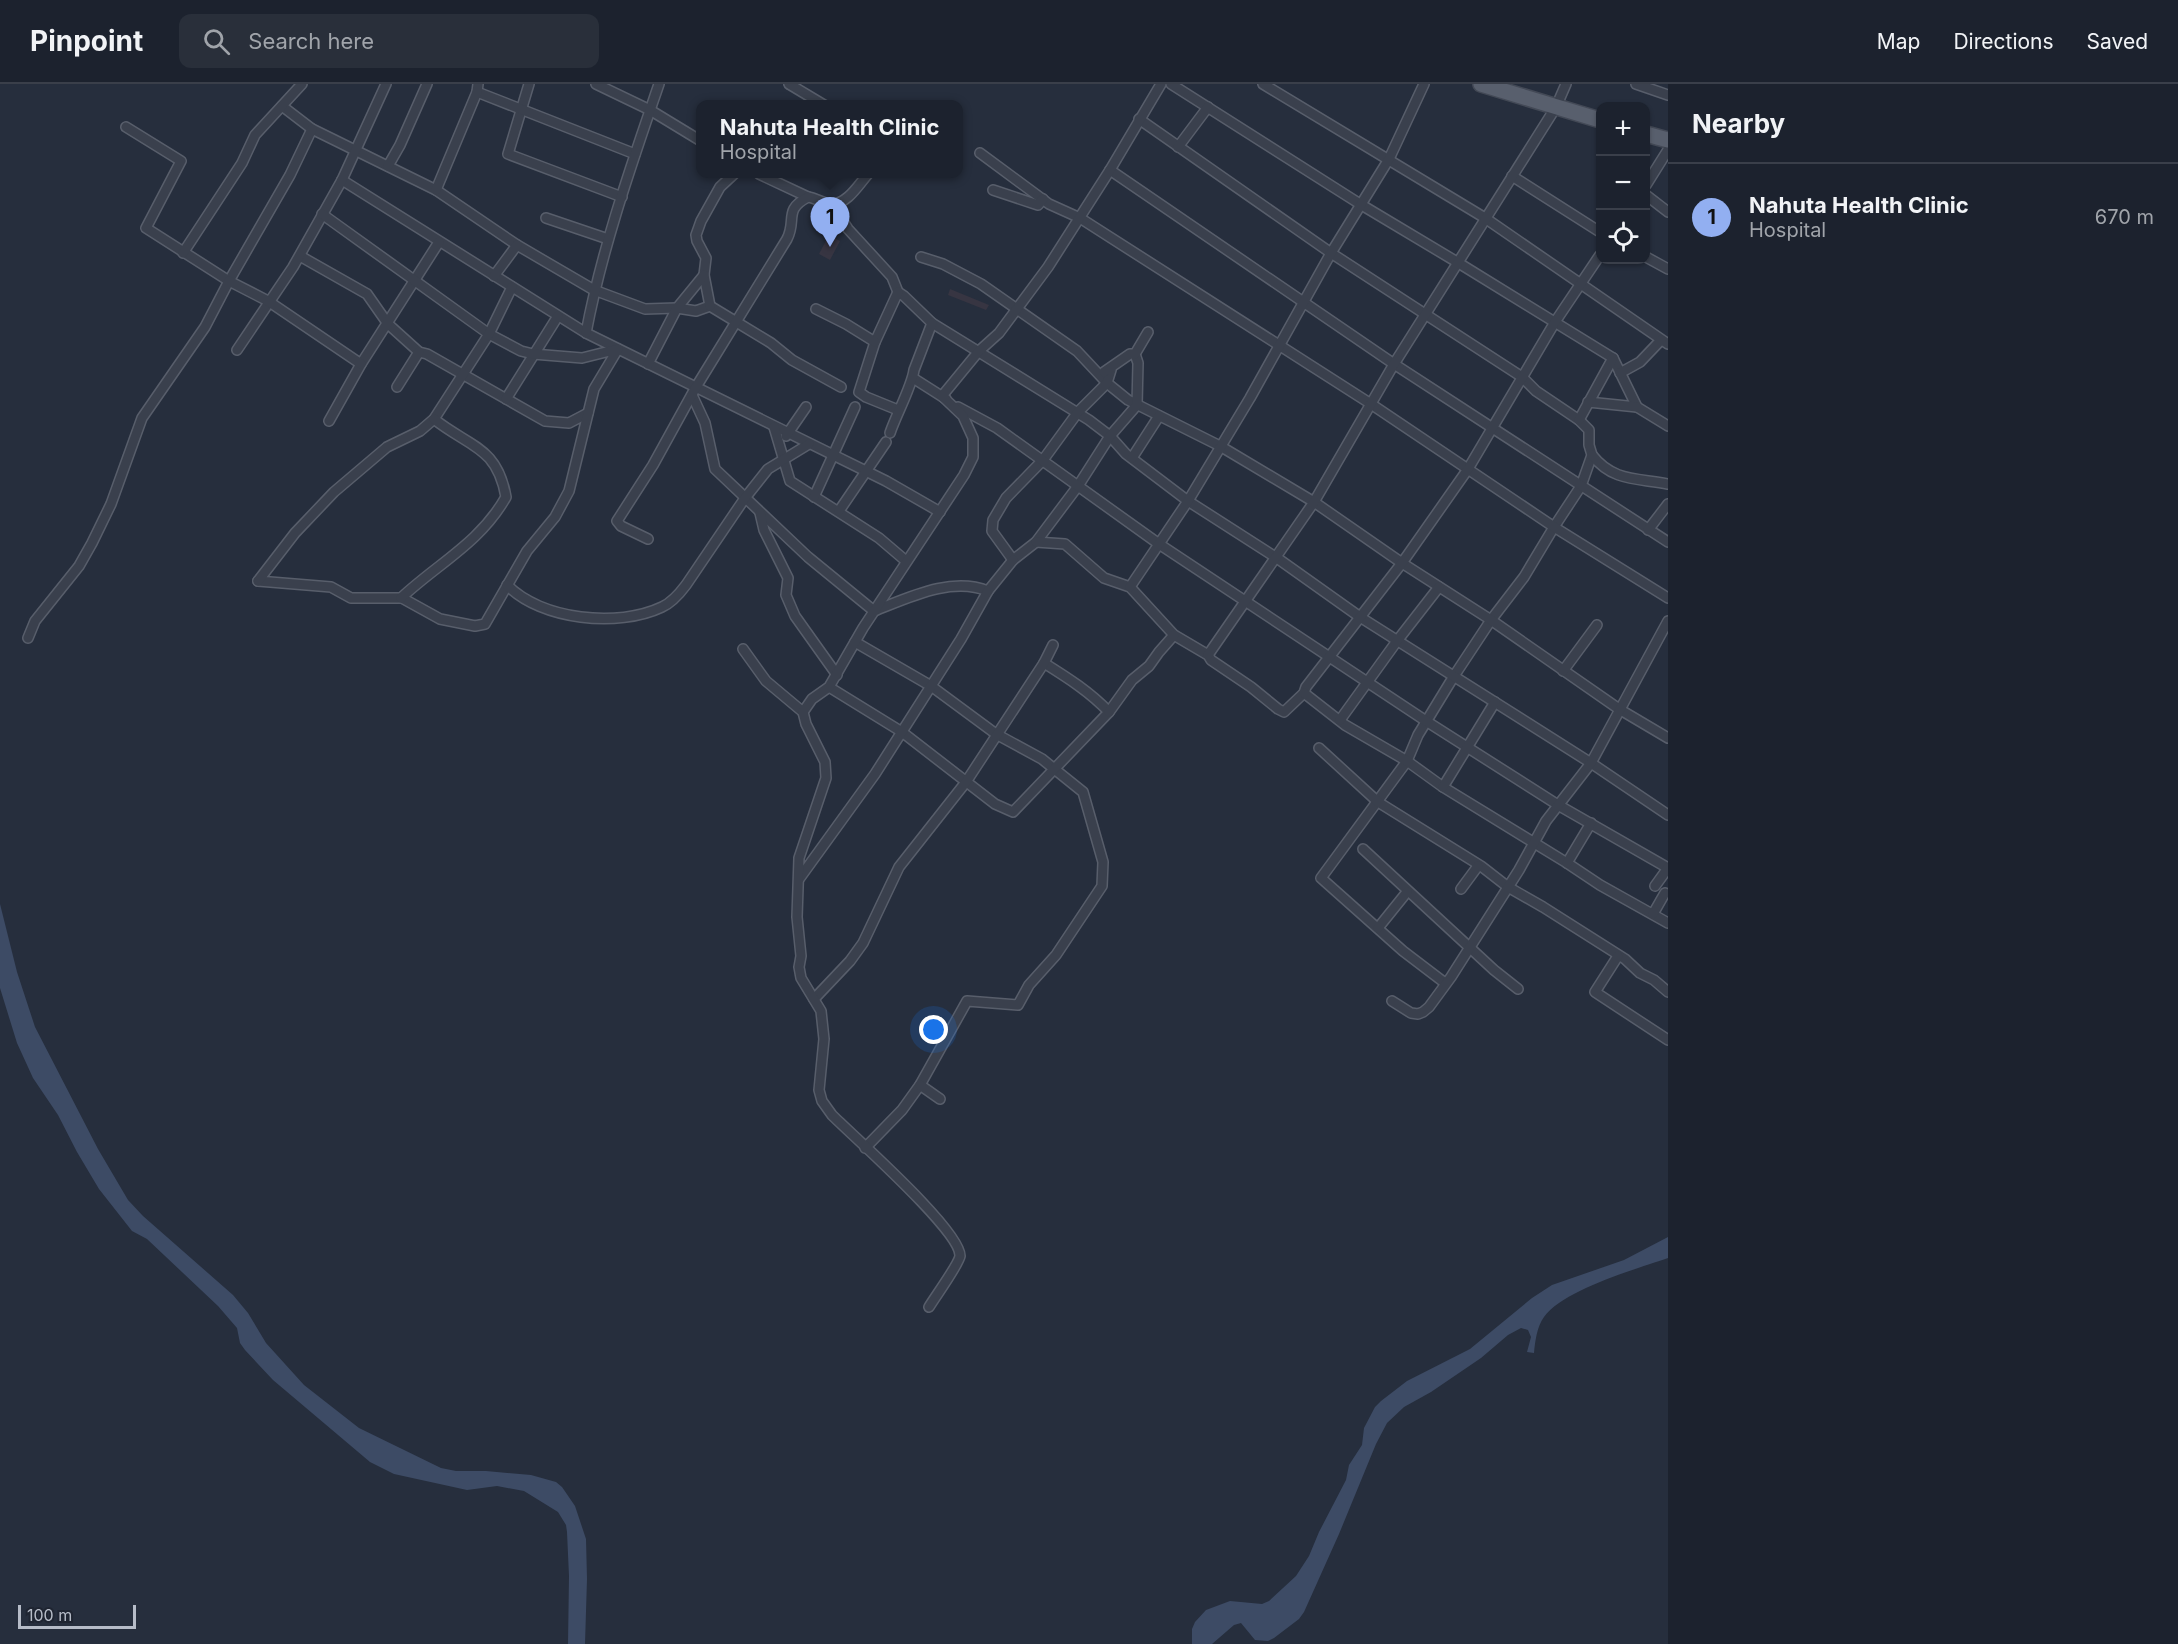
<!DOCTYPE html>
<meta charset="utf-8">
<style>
:root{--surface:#1c222e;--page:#292f3a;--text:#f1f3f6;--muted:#a0a4aa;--line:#3a3f4a;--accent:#92aff1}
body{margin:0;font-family:Inter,sans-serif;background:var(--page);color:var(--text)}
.controls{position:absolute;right:18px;top:18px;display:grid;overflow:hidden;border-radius:12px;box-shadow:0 2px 4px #0004}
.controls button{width:54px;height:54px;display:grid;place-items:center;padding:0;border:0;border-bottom:2px solid var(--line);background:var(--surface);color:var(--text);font:30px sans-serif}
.scale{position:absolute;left:18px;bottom:15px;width:118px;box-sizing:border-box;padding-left:6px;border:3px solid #b6bcc8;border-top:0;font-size:16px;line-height:21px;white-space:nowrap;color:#b6bcc8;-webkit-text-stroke:4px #1f2532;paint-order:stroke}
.you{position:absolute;left:934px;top:946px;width:21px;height:21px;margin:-15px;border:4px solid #fff;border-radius:50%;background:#1a73e8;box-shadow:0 0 0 9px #1a73e833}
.badge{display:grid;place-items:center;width:39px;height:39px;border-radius:50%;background:var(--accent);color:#111;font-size:20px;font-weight:700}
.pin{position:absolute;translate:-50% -50px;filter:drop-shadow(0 2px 3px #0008)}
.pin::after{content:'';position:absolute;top:32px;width:21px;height:18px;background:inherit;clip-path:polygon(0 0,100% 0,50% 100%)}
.popup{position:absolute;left:696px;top:16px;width:267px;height:78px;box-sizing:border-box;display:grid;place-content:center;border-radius:12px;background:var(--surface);filter:drop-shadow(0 2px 4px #0005);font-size:20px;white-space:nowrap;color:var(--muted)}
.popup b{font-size:22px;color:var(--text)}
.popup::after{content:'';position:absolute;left:50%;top:100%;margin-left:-12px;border:12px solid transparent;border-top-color:var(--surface)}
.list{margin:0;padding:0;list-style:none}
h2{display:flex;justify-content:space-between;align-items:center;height:78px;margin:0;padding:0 24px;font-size:26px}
h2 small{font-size:20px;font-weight:400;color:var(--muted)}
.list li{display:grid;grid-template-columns:39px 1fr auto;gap:18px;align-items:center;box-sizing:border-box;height:108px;padding:0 24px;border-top:2px solid var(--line)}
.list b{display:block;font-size:22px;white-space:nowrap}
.list p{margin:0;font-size:20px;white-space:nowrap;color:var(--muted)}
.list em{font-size:20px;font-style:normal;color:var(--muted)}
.icon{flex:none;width:33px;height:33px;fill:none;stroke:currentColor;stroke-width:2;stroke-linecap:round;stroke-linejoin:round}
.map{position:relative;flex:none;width:1668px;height:1560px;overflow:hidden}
header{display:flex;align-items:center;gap:36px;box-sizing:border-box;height:84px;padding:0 30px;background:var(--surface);border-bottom:2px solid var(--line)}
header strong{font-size:28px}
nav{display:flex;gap:33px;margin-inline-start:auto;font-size:21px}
.search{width:420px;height:54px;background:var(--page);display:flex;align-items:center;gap:15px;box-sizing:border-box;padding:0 21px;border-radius:12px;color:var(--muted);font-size:22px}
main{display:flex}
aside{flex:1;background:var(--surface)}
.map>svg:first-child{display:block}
.medical{fill:#373542}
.water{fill:#3d4b65}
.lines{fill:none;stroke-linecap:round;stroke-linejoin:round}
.street-casing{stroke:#585e6b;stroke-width:12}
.primary-casing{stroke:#434956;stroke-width:18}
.street{stroke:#3a404d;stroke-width:9}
.primary{stroke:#585f6d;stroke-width:15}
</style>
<header>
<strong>Pinpoint</strong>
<div class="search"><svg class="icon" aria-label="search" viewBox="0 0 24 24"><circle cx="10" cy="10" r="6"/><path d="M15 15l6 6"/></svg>Search here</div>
<nav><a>Map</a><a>Directions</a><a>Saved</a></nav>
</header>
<main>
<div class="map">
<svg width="1668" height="1560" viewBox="0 0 1668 1560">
<rect width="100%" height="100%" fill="#262e3d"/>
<g class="medical">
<path d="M829,151L840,157L830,176L819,170Z"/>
<path d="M950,205L989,221L986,226L948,211Z"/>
</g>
<g class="water">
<path d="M0,820L17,888L35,943L98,1065L128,1116L143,1132L233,1211L248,1229L266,1259L304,1301L359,1344L441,1384L456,1387H486L531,1391L556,1398L562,1403L575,1422L586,1455L587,1495L585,1560H568L569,1492L567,1448L566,1441L558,1428L524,1407L497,1402L467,1406L394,1390L370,1378L273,1296L245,1266L240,1259L237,1244L218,1222L147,1155L132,1147L99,1105L77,1068L58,1031L33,994L17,959L0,904Z"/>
<path d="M1668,1153V1174C1636,1185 1563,1206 1544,1233C1537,1242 1535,1258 1534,1269L1527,1268L1531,1253L1528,1246L1521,1244L1508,1251L1481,1274L1431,1308L1404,1323L1387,1339L1376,1360L1339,1450L1304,1528L1299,1535L1274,1554L1268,1557L1255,1556L1241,1539L1234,1541L1212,1560H1192V1545L1195,1538L1206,1526L1230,1517L1262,1520L1269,1517L1296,1492L1309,1472L1319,1448L1346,1396L1349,1381L1362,1361L1364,1344L1375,1323L1381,1317L1407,1297L1470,1265L1532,1214L1552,1201L1624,1176Z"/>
</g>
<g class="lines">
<defs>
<g id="street">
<path d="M529,0L508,70L622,113"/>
<path d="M596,0L650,26L701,57"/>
<path d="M789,0L824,21"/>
<path d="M1171,0L1360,120L1457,178L1613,274L1637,323"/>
<path d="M1263,0L1485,134L1668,260"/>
<path d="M1636,0L1668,11"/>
<path d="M477,8L635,70"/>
<path d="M282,22L312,45L436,106L517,161L594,206L645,225L677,224L696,227L710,222L771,259L792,276L841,303"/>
<path d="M1139,35L1331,169L1522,293L1536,307L1579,336L1589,346V361L1592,371L1581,402L1554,443L1524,493L1491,536L1454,592L1418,651L1407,677L1321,794L1403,867L1445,899"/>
<path d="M126,43L181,77L146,144L229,197L290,91L312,45"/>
<path d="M1178,63L1208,23"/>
<path d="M980,69L1049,120L1080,134L1371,320L1554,443L1668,514"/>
<path d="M388,82L400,61L427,0"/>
<path d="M1110,86L1394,280L1668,458"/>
<path d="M759,90L808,113"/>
<path d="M1512,92L1600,148"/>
<path d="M342,96L586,249L886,397L940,428"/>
<path d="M1646,101L1668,66"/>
<path d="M436,106L477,8L478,0"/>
<path d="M993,106L1038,121L1043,115"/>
<path d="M1646,111L1668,128"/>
<path d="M832,120L848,145L892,193L898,208L904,212L932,239L1089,336L1110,352L1126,370L1188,417L1277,474L1360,533L1591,679L1668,731"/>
<path d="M546,134L608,155"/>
<path d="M183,169L242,79L255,51L302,0"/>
<path d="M300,172L367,210L388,240L419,268L427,270L545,337L569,339L588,329"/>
<path d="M921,173L943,180L981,200L1077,267L1107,299L1128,316L1220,362L1314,418L1402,479L1491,536L1619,625L1668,654"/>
<path d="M1646,173L1668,185"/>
<path d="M494,192L517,161"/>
<path d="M898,208L875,258L859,308L866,313L898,326"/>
<path d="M710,222L704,191L706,174L697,157L696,151L701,137L720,103L734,90"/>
<path d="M816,225L846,240L875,258"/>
<path d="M586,249C602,164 631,82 659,0"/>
<path d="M237,266L293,183L342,96L386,0"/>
<path d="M648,280L677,224L704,191"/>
<path d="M1111,286L1107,299L1078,328L1043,376L1006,414L993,436L992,447L1013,476L1036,458L1078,402L1110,352L1137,321L1138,279L1135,270"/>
<path d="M1104,288L1130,270H1135L1148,248"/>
<path d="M1620,289L1640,278L1661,256"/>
<path d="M913,294L946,315"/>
<path d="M397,303L419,268"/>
<path d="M692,311L705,339L715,385L808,473L874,527C908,514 951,492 988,507"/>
<path d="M506,315L558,232"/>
<path d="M1588,318L1637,323L1668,342"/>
<path d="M958,323L997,344L1159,460L1426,637L1558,721L1668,784"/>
<path d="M1579,336L1613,274"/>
<path d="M329,337L361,280L439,158"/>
<path d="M774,343L790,397L879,454L906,477"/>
<path d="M890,349C896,331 912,302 914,286L932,239"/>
<path d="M786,352L806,323"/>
<path d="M1592,371C1613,398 1638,394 1668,400"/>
<path d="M1132,374L1159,332"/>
<path d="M814,413L855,323"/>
<path d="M839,427L886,358"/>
<path d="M760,429L764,446L788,494L786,511L795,532L837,591"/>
<path d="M1648,446L1668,420"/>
<path d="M648,455L621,442L617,437L653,381L696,303L787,155C797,136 783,126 808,113C816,114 824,120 831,120C847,121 859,100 868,90"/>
<path d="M1036,458L1065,460L1104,494L1130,503L1174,551L1208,571L1211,576L1251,603L1278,625L1284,628L1304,609L1306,603L1402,479L1468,385L1555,238L1600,171"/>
<path d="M258,497L331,503L351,514H402L440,535L475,542L485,540L527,467L555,433L569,407L594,305L618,265L582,274L533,270L521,267L489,250L322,130"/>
<path d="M258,497L295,449L334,408L387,363L420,347L434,335L489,250L512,203"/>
<path d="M507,501C541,536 618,544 662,523C671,519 680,509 686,501L745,414L768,385L809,360"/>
<path d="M1130,503L1188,417L1250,314L1331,169L1389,75L1424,0"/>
<path d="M401,514C437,480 480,459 506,413C497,362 469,363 434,335"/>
<path d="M28,554L35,537L79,482L92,459L111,420L142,334L205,243L229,197L268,217L361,280"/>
<path d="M855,558L931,602L996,650L1042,675L1083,708L1103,778L1102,802L1056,871L1029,901L1018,921L967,917L920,1001L902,1026L865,1064"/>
<path d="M743,565L766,597L803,628"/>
<path d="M1208,571L1314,418L1394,280L1556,23L1566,0"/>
<path d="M1563,587L1597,541"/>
<path d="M829,603L902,648L995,720L1013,728L1109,628C1090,608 1068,594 1044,579"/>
<path d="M1304,609L1345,641L1407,677L1443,703L1567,779L1600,801L1668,839"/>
<path d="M1109,628L1132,596L1149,582L1159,568L1174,551"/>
<path d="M1340,636L1397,557L1439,503"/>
<path d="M1319,664L1378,718L1481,782L1508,803L1543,823L1625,875L1640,889L1654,896L1668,908"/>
<path d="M1443,703L1495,618"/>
<path d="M1363,765L1494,886L1518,905"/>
<path d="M1567,779L1591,739"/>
<path d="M799,795L875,690L961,555L988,507L1013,476"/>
<path d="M1655,802L1668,784"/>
<path d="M1461,805L1478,782"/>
<path d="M1653,830L1665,809"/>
<path d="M1378,844L1407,808"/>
<path d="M1618,872L1595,908L1668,956"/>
<path d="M814,915L850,877L863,859L899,783L966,698L1044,579L1053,561"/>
<path d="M1392,917L1411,929L1418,930L1423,928L1429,923L1451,893L1519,786L1546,737L1591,679L1668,537"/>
<path d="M920,1001L940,1015"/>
<path d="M929,1223C935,1213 959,1180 960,1172C961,1147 854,1053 832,1031L822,1017L819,1006L824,955L821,927L801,894L799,883L801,872L797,833L799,774L826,694L825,678L806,640L803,628L812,615L829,603L863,544L964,391L973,373V354L963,332L942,312L979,267L999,249L1048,183L1110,86L1161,0"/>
</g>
<g id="primary">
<path d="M1481,0L1600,36"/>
<path d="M1646,50L1668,56"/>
</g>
</defs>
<use href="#street" class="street-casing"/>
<use href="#primary" class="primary-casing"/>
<use href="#street" class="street"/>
<use href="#primary" class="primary"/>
</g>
</svg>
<div class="controls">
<button>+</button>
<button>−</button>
<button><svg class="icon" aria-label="locate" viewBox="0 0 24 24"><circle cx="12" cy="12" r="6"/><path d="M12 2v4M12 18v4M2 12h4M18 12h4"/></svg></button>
</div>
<div class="scale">100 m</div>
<div class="you"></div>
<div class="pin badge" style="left:830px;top:163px">1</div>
<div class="popup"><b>Nahuta Health Clinic</b>Hospital</div>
</div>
<aside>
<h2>Nearby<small></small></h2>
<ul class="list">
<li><span class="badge">1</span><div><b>Nahuta Health Clinic</b><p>Hospital</p></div><em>670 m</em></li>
</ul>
</aside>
</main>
